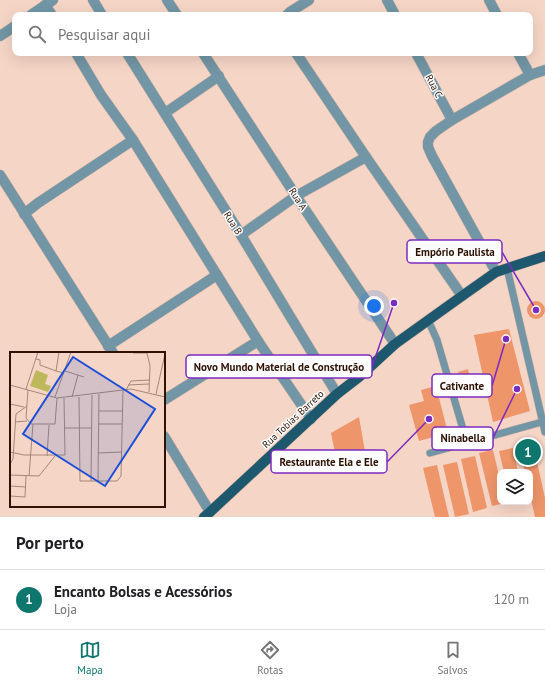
<!DOCTYPE html>
<html lang="pt">
<meta charset="utf-8">
<style>
:root{--surface:#fff;--page:#f6f6f6;--text:#202124;--muted:#757577;--line:#e0e0e0;--accent:#0f766e}
body{margin:0;font-family:"PT Sans",sans-serif;background:var(--page);color:var(--text)}
.controls{position:absolute;right:12px;bottom:12px;display:grid;overflow:hidden;border-radius:8px;box-shadow:0 4px 16px #0002}
.controls button{width:36px;height:36px;display:grid;place-items:center;padding:0;border:0;border-bottom:1px solid var(--line);background:var(--surface);color:var(--text);font:20px sans-serif}
.you{position:absolute;left:374px;top:306px;width:14px;height:14px;margin:-10px;border:3px solid #fff;border-radius:50%;background:#1a73e8;box-shadow:0 0 0 6px #1a73e833}
.badge{display:grid;place-items:center;width:26px;height:26px;border-radius:50%;background:var(--accent);color:#fff;font-size:13px;font-weight:700}
.pin{position:absolute;translate:-50% -50%;border:2px solid #fff;box-shadow:0 1px 4px #0006}
.list{margin:0;padding:0;list-style:none}
h2{display:flex;justify-content:space-between;align-items:center;height:52px;margin:0;padding:0 16px;font-size:17px}
h2 small{font-size:13px;font-weight:400;color:var(--muted)}
.list li{display:grid;grid-template-columns:26px 1fr auto;gap:12px;align-items:center;box-sizing:border-box;height:60px;padding:0 16px;border-top:1px solid var(--line)}
.list b{display:block;font-size:15px;white-space:nowrap}
.list p{margin:0;font-size:13px;white-space:nowrap;color:var(--muted)}
.list em{font-size:13px;font-style:normal;color:var(--muted)}
.icon{flex:none;width:22px;height:22px;fill:none;stroke:currentColor;stroke-width:2;stroke-linecap:round;stroke-linejoin:round}
.map{position:relative;flex:none;width:545px;height:517px;overflow:hidden}
.search{position:absolute;background:var(--surface);box-shadow:0 4px 16px #0002;left:12px;right:12px;top:12px;height:44px;display:flex;align-items:center;gap:10px;box-sizing:border-box;padding:0 14px;border-radius:8px;color:var(--muted);font-size:15px}
.sheet{height:112px;background:var(--surface)}
nav{display:flex;justify-content:space-around;align-items:center;box-sizing:border-box;height:56px;border-top:1px solid var(--line);background:var(--surface);font-size:11px;color:var(--muted)}
nav a{display:grid;justify-items:center;gap:2px}
nav .on{color:var(--accent)}
.map>svg:first-child{display:block}
.building{fill:#ee956a}
.lines{fill:none;stroke-linecap:round;stroke-linejoin:round}
.service-casing{stroke:#d1b2a3;stroke-width:8}
.minor-casing{stroke:#d1b2a3;stroke-width:11}
.primary-casing{stroke:#d1b2a3;stroke-width:11}
.service{stroke:#7296a5;stroke-width:7}
.minor{stroke:#7296a5;stroke-width:10}
.primary{stroke:#1d586e;stroke-width:10}
.labels{text-anchor:middle;dominant-baseline:central;stroke-width:3;stroke-linejoin:round;paint-order:stroke}
.street-label{font-size:10px;fill:#2e1305;stroke:#fdfdfd}
.inset-road{fill:none;stroke:#a58779;stroke-width:1}
.view{fill:#1d4ed8;fill-opacity:0.15;stroke:#1d4ed8;stroke-width:2}
.inset-edge{fill:none;stroke:#2e1305;stroke-width:2}
.leader{fill:none;stroke:#7b2cbf;stroke-width:1.5}
.callout-dot{fill:#7b2cbf;stroke:#fdfdfd;stroke-width:1.5}
.callout{fill:#fdfdfd;stroke:#7b2cbf;stroke-width:1.5}
.callout-label{font-size:11px;text-anchor:middle;font-weight:bold;fill:#2e1305}
</style>
<div class="map">
<svg width="545" height="517" viewBox="0 0 545 517">
<rect width="100%" height="100%" fill="#f5d5c6"/>
<g class="building">
<circle cx="536" cy="310" r="9"/>
<path d="M509,329L530,411L493,422L474,335Z"/>
<path d="M468,369L473,393L463,395L458,372Z"/>
<path d="M436,386L448,433L419,441L409,405L424,401L421,390Z"/>
<path d="M359,417L367,463L338,468L331,433Z"/>
<path d="M533,444L545,498V517H535L530,495V472H525L519,447Z"/>
<path d="M513,448L518,472H504L499,451Z"/>
<path d="M493,450L500,480V502L505,503L492,506L479,453Z"/>
<path d="M475,456L487,508L473,512L461,459Z"/>
<path d="M457,462L469,514L455,517L443,465Z"/>
<path d="M437,465L449,517H435L423,468Z"/>
</g>
<g class="lines">
<defs>
<g id="service">
<path d="M507,268L545,432"/>
<path d="M428,320L437,340L467,443"/>
<path d="M430,453L542,422"/>
</g>
<g id="minor">
<path d="M93,0L102,15"/>
<path d="M167,0L177,15"/>
<path d="M387,0L395,15"/>
<path d="M489,0L497,15"/>
<path d="M45,5L52,15"/>
<path d="M31,15L53,0"/>
<path d="M287,15L290,12L309,0"/>
<path d="M0,36L15,26"/>
<path d="M76,53L101,95L133,140L258,341L311,419"/>
<path d="M127,53L241,235L337,394"/>
<path d="M203,53L296,196L395,344"/>
<path d="M296,53L366,157L462,296"/>
<path d="M416,53L452,120"/>
<path d="M518,53L530,75"/>
<path d="M165,113L219,76"/>
<path d="M0,175L113,353"/>
<path d="M24,214L38,203L133,140"/>
<path d="M241,235L296,196L366,157"/>
<path d="M496,272L432,156L428,147V142L430,137L436,131L452,120L530,75L545,70"/>
<path d="M108,346L217,275"/>
<path d="M164,400L258,341"/>
<path d="M164,436L210,512"/>
</g>
<path id="primary" d="M204,517L210,512L337,394L359,377L395,344L462,296L496,272L545,256"/>
</defs>
<use href="#service" class="service-casing"/>
<use href="#minor" class="minor-casing"/>
<use href="#primary" class="primary-casing"/>
<use href="#service" class="service"/>
<use href="#minor" class="minor"/>
<use href="#primary" class="primary"/>
</g>
<g class="labels">
<g class="street-label">
<text transform="translate(434 86) rotate(62)">Rua C</text>
<text transform="translate(298 199) rotate(57)">Rua A</text>
<text transform="translate(233 223) rotate(58)">Rua B</text>
<text transform="translate(293 419) rotate(-43)">Rua Tobias Barreto</text>
</g>
</g>
<g transform="translate(10 352)">
<rect width="155" height="155" fill="#f5d5c6"/>
<path d="M26,18L38,23L35,32L41,34L38,40L20,34Z" fill="#bdb95b"/>
<path class="inset-road" d="M49,0L46,19L54,21M123,1H137L140,14L139,40M26,7L30,8V13L46,19M55,19L74,25M0,33L47,46L121,37L155,45M118,33L139,32M16,37L28,0M18,38L16,66L21,72H45L47,46M116,38L121,29L140,28M146,42L155,2M45,45L61,0M62,45L68,23M69,45L70,129H107L111,124L113,38M0,52L14,55M89,59H112M5,70L17,69M89,72H112M55,76H81M0,100L14,103H55L54,46M88,101L112,100M37,104L39,73M0,112L3,107L6,62L17,54M0,123L29,124L45,104M19,124L23,72M81,129L82,43M88,129L89,42M0,134L16,135M0,144L15,145L16,124"/>
<path class="view" d="M63,5L145,57L95,134L13,82Z"/>
<rect width="155" height="155" class="inset-edge"/>
</g>
<path class="leader" d="M536 310L502 252M394 303L372 367M506 339L492 386M517 389L493 438M429 419L387 462"/>
<g class="callout-dot">
<circle cx="536" cy="310" r="4"/>
<circle cx="394" cy="303" r="4"/>
<circle cx="506" cy="339" r="4"/>
<circle cx="517" cy="389" r="4"/>
<circle cx="429" cy="419" r="4"/>
</g>
<g class="callout">
<rect x="407" y="240" width="95" height="23" rx="4"/>
<rect x="186" y="355" width="186" height="23" rx="4"/>
<rect x="432" y="374" width="60" height="23" rx="4"/>
<rect x="432" y="427" width="61" height="23" rx="4"/>
<rect x="271" y="450" width="116" height="23" rx="4"/>
</g>
<g class="callout-label">
<text x="455" y="256">Empório Paulista</text>
<text x="279" y="371">Novo Mundo Material de Construção</text>
<text x="462" y="390">Cativante</text>
<text x="463" y="442">Ninabella</text>
<text x="329" y="466">Restaurante Ela e Ele</text>
</g>
</svg>
<div class="controls">
<button><svg class="icon" aria-label="layers" viewBox="0 0 24 24"><path d="M12 4l9 5-9 5-9-5zM3 14l9 5 9-5"/></svg></button>
</div>
<div class="you"></div>
<div class="pin badge" style="left:528px;top:452px">1</div>
<div class="search"><svg class="icon" aria-label="search" viewBox="0 0 24 24"><circle cx="10" cy="10" r="6"/><path d="M15 15l6 6"/></svg>Pesquisar aqui</div>
</div>
<section class="sheet">
<h2>Por perto<small></small></h2>
<ul class="list">
<li><span class="badge">1</span><div><b>Encanto Bolsas e Acessórios</b><p>Loja</p></div><em>120 m</em></li>
</ul>
</section>
<nav>
<a class="on"><svg class="icon" aria-label="map" viewBox="0 0 24 24"><path d="M3 6l6-2 6 2 6-2v14l-6 2-6-2-6 2zM9 4v14M15 6v14"/></svg>Mapa</a>
<a><svg class="icon" aria-label="directions" viewBox="0 0 24 24"><path d="M12 3l9 9-9 9-9-9zM9 14v-3h6M13 9l2 2-2 2"/></svg>Rotas</a>
<a><svg class="icon" aria-label="saved" viewBox="0 0 24 24"><path d="M7 4h10v16l-5-4-5 4z"/></svg>Salvos</a>
</nav>
